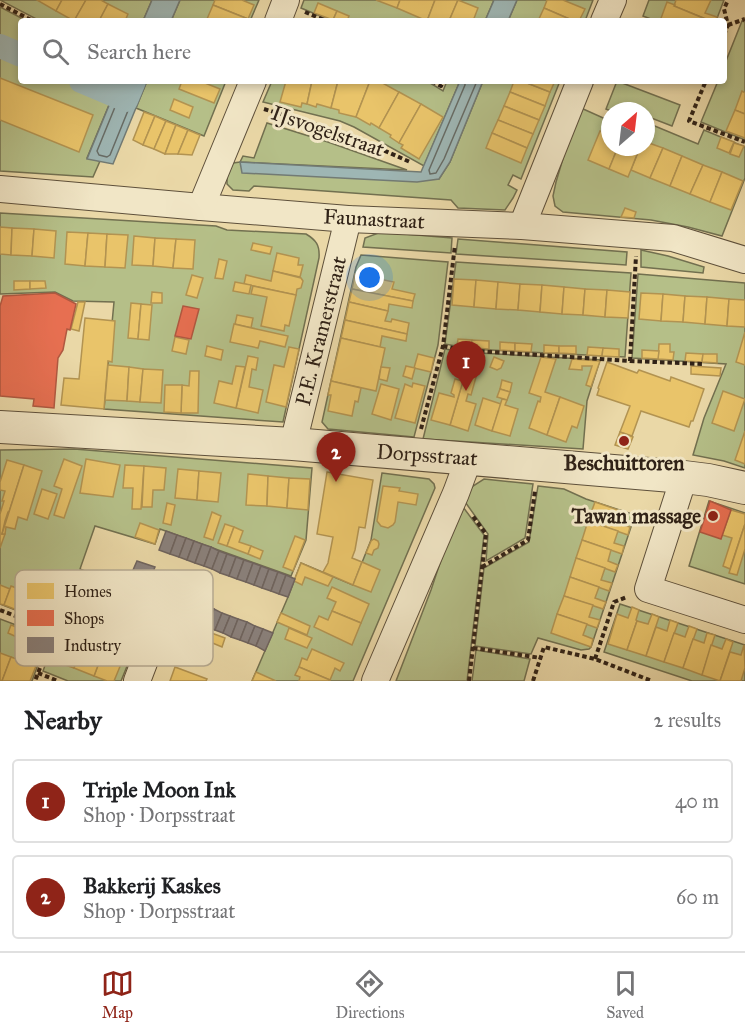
<!DOCTYPE html>
<meta charset="utf-8">
<style>
:root{--surface:#fff;--page:#f6f6f6;--text:#202124;--muted:#757577;--line:#e0e0e0;--accent:#8f2418}
body{margin:0;font-family:"IM FELL Great Primer",serif;background:var(--page);color:var(--text)}
.compass{position:absolute;left:601px;top:102px;width:54px;height:54px;border-radius:50%;background:var(--surface);box-shadow:0 3px 9px #0003;rotate:28deg}
.you{position:absolute;left:370px;top:278px;width:21px;height:21px;margin:-15px;border:4px solid #fff;border-radius:50%;background:#1a73e8;box-shadow:0 0 0 9px #1a73e833}
.badge{display:grid;place-items:center;width:39px;height:39px;border-radius:50%;background:var(--accent);color:#fff;font-size:20px;font-weight:700}
.pin{position:absolute;translate:-50% -50px;filter:drop-shadow(0 2px 3px #0008)}
.pin::after{content:'';position:absolute;top:32px;width:21px;height:18px;background:inherit;clip-path:polygon(0 0,100% 0,50% 100%)}
.list{margin:0;padding:0;list-style:none}
h2{display:flex;justify-content:space-between;align-items:center;height:78px;margin:0;padding:0 24px;font-size:26px}
h2 small{font-size:20px;font-weight:400;color:var(--muted)}
.list li{display:grid;grid-template-columns:39px 1fr auto;gap:18px;align-items:center;box-sizing:border-box;height:84px;margin:0 12px 12px;padding:0 12px;border:2px solid var(--line);border-radius:6px}
.list b{display:block;font-size:22px;white-space:nowrap}
.list p{margin:0;font-size:20px;white-space:nowrap;color:var(--muted)}
.list em{font-size:20px;font-style:normal;color:var(--muted)}
.icon{flex:none;width:33px;height:33px;fill:none;stroke:currentColor;stroke-width:2;stroke-linecap:round;stroke-linejoin:round}
.map{position:relative;flex:none;width:745px;height:681px;overflow:hidden}
.search{position:absolute;background:var(--surface);box-shadow:0 3px 9px #0003;left:18px;right:18px;top:18px;height:66px;display:flex;align-items:center;gap:15px;box-sizing:border-box;padding:0 21px;border-radius:6px;color:var(--muted);font-size:22px}
.sheet{height:270px;background:var(--surface)}
nav{display:flex;justify-content:space-around;align-items:center;box-sizing:border-box;height:84px;border-top:2px solid var(--line);background:var(--surface);font-size:16px;color:var(--muted)}
nav a{display:grid;justify-items:center;gap:3px}
nav .on{color:var(--accent)}
.map>svg:first-child{display:block}
.green{fill:#b5bf88;stroke:#727050;stroke-width:1.5}
.water{fill:#9eb6b4;stroke:#727b75;stroke-width:1.5}
.homes{fill:#e9c46a;stroke:#b29351;stroke-width:1.5}
.shops{fill:#e76f51;stroke:#b05840;stroke-width:1.5}
.industry{fill:#8a817c;stroke:#6f645e;stroke-width:1.5}
.lines{fill:none;stroke-linecap:round;stroke-linejoin:round}
.shore{stroke:#676c66;stroke-width:1.5}
.canal{stroke:#9eb6b4;stroke-width:24}
.minor-casing{stroke:#5e503b;stroke-width:28}
.tertiary-casing{stroke:#5e503b;stroke-width:34}
.path{stroke:#302217;stroke-width:4;stroke-dasharray:4.5 3;stroke-linecap:butt}
.minor{stroke:#f1e6c6;stroke-width:26}
.tertiary{stroke:#f1e6c6;stroke-width:32}
.poi-dot{fill:#8f2418;stroke:#f1e6c6;stroke-width:2}
.labels{text-anchor:middle;dominant-baseline:central;stroke-width:6;stroke-linejoin:round;paint-order:stroke}
.street-label{font-size:21px;fill:#302217;stroke:#f1e6c6}
.poi-label{font-size:21px;font-weight:bold;fill:#302217;stroke:#f1e6c6}
.key{fill:#f1e6c6;stroke:#b7ab92;stroke-width:1.5}
.key-label{font-size:16px;fill:#302217}
</style>
<div class="map">
<svg width="745" height="681" viewBox="0 0 745 681">
<rect width="100%" height="100%" fill="#ead8a7"/>
<filter id="stains"><feTurbulence type="fractalNoise" baseFrequency=".00333" numOctaves="4"/><feColorMatrix values="0 0 0 0 .2 0 0 0 0 .09 0 0 0 0 .02 0 0 0 .5 -.17"/></filter>
<radialGradient id="worn" r=".72"><stop offset=".6" stop-color="#630" stop-opacity="0"/><stop offset="1" stop-color="#630" stop-opacity=".3"/></radialGradient>
<g class="green">
<path d="M0,0H152L143,21H40Z"/>
<path d="M180,0H259L250,21H171Z"/>
<path d="M304,0H494L485,21H332L301,8Z"/>
<path d="M517,0H593L585,21H508Z"/>
<path d="M649,0H724L716,21H656L643,16Z"/>
<path d="M0,7L27,21H21V81H119L87,158L100,161L93,177L0,171Z"/>
<path d="M742,21L745,22V140L701,122L718,81H724V66Z"/>
<path d="M147,81H226L204,136L136,108Z"/>
<path d="M272,81H427L443,91L447,81H460L424,166L354,127L340,121L263,102Z"/>
<path d="M483,81H560L521,179L513,175L508,185L517,190L513,198L505,210L458,208L451,200L254,186L249,191L233,190L227,184V173L233,163L240,162L243,156L254,158L267,123L328,142L407,170L241,162L439,179L450,162Z"/>
<path d="M617,81L680,105L672,126L646,116V111H611L606,109Z"/>
<path d="M581,108L610,121V147H646V135L650,124L698,144L704,130L745,147V178L722,236L688,227L651,220L563,212L555,206L553,196L556,182L567,145Z"/>
<path d="M0,213L216,226L227,230L306,234C316,240 320,245 319,258L283,422L104,409L114,302L73,301L55,292L0,294Z"/>
<path d="M381,232L452,238L451,253L363,247L365,238Z"/>
<path d="M458,239L627,252L626,265L456,254Z"/>
<path d="M641,250L668,256L704,267L703,273L641,267Z"/>
<path d="M361,255L448,262L438,345L414,437L328,429L322,422L356,267Z"/>
<path d="M456,262L631,273L625,357L471,349L445,344Z"/>
<path d="M638,274L745,283V468L724,461L693,455L704,418L726,364L632,358Z"/>
<path d="M445,349L463,352L600,360L587,401L583,449L423,439Z"/>
<path d="M74,449L312,468L306,540L291,576L160,529L155,544L95,526L80,569L154,600L121,681H68L43,671L59,627L0,604V450Z"/>
<path d="M382,473L429,479L434,484L435,488L353,681H252L288,597L301,563L353,585L371,540Z"/>
<path d="M484,479L533,484L525,538L486,561L488,534L463,499L473,486Z"/>
<path d="M538,486L564,489L586,499L635,515L591,647L589,649L581,650L538,638L531,654L475,646L484,568L529,542Z"/>
<path d="M709,501L745,513V584L689,566Z"/>
<path d="M460,503L484,535L467,681H396L431,590Z"/>
<path d="M620,604L745,645V681H692L604,652Z"/>
<path d="M0,619L48,637L32,681H0Z"/>
<path d="M476,650L530,659L524,681H472Z"/>
</g>
<g class="water">
<path d="M152,0H180L171,21H143Z"/>
<path d="M494,0H517L508,21H485Z"/>
<path d="M119,81H147L113,164L87,159Z"/>
<path d="M460,81H483L450,162L439,179L417,182L242,173L240,162L421,172Z"/>
</g>
<g class="homes">
<path d="M37,0H62L56,11Z"/>
<path d="M62,0H86L74,21L56,11Z"/>
<path d="M86,0H101L108,4L99,21H74Z"/>
<path d="M215,0H242L254,5L248,19L213,5Z"/>
<path d="M376,0H400L397,8Z"/>
<path d="M400,0H435L427,21L397,8Z"/>
<path d="M435,0H458L449,21H427Z"/>
<path d="M458,0L478,8L473,21H449Z"/>
<path d="M547,0H563L585,9L579,21H574L544,8Z"/>
<path d="M676,0H711L705,13L717,17L715,21H711L674,6Z"/>
<path d="M667,2L675,5L674,6L703,18L702,21H660Z"/>
<path d="M318,3L337,11L333,20L314,13Z"/>
<path d="M108,4L128,14L125,21H99Z"/>
<path d="M213,5L248,19L247,21H212L207,19Z"/>
<path d="M544,8L574,21H538Z"/>
<path d="M337,11L349,16L347,21L333,20Z"/>
<path d="M0,78L93,115L79,152L0,120Z"/>
<path d="M182,81H200L220,89L214,103L179,89Z"/>
<path d="M286,81H312L307,104L302,103L301,107L280,102Z"/>
<path d="M312,81H338L331,108L317,104L316,107L307,104Z"/>
<path d="M338,81H370L356,117L339,113V110L331,108Z"/>
<path d="M370,81H379L399,92L379,128L371,123L370,125L356,117Z"/>
<path d="M514,81H522L550,92L545,106L510,92Z"/>
<path d="M522,81H555L550,92Z"/>
<path d="M742,91L745,93V114L735,110Z"/>
<path d="M399,92L421,104L399,143L390,137L391,135L379,128Z"/>
<path d="M510,92L545,106L539,120L504,106Z"/>
<path d="M174,99L193,107L189,118L170,110Z"/>
<path d="M421,104L443,117L419,159L401,148L403,145L399,143Z"/>
<path d="M504,106L539,120L533,134L498,120Z"/>
<path d="M735,110L745,114V138L726,131Z"/>
<path d="M144,112L155,116L143,145L133,140Z"/>
<path d="M155,116L166,121L154,149L143,145Z"/>
<path d="M498,120L533,134L527,148L492,133Z"/>
<path d="M166,121L176,125L165,154L154,149Z"/>
<path d="M176,125L188,130L178,154H165Z"/>
<path d="M188,130L200,135L192,155L178,154Z"/>
<path d="M600,131L610,135V147H618L609,169L588,160Z"/>
<path d="M492,133L527,148L521,163L486,148Z"/>
<path d="M721,137L734,142L729,153L717,148Z"/>
<path d="M646,142L663,148L650,178L631,170L640,147H646Z"/>
<path d="M734,143L744,146L739,157L730,154Z"/>
<path d="M618,147H640L628,177L609,169Z"/>
<path d="M663,148L682,156L670,186L650,178Z"/>
<path d="M682,156L703,165L690,194L670,186Z"/>
<path d="M703,165L722,172L710,202L690,194Z"/>
<path d="M722,172L743,181L731,210L710,202Z"/>
<path d="M625,208L636,212L634,218L621,217Z"/>
<path d="M0,227L12,228L11,255L0,254Z"/>
<path d="M12,228L34,229L32,256L11,255Z"/>
<path d="M34,229L56,231L54,258L32,256Z"/>
<path d="M67,232L88,233L85,266L65,264Z"/>
<path d="M88,233L107,234L105,267L85,266Z"/>
<path d="M107,234L128,235L125,268L105,267Z"/>
<path d="M134,236L155,238L153,266L132,265Z"/>
<path d="M155,238L176,239L173,268L153,266Z"/>
<path d="M176,239L195,240L193,269L173,268Z"/>
<path d="M253,243L272,247L270,254L251,250Z"/>
<path d="M277,253L299,258L298,265H303L300,277L273,271Z"/>
<path d="M219,259L227,261L223,279L215,278Z"/>
<path d="M273,271L301,278L303,281L301,288L297,289L296,295L244,284L246,275L271,281Z"/>
<path d="M355,274L394,282L392,289L415,294L413,301L352,289Z"/>
<path d="M192,275L203,278L197,298L186,295Z"/>
<path d="M454,279L476,280L474,307L452,305Z"/>
<path d="M476,280L498,282L496,309L474,307Z"/>
<path d="M14,281H30V289L14,290Z"/>
<path d="M30,281H45L46,288L30,289Z"/>
<path d="M235,282L251,285L249,294L233,291Z"/>
<path d="M498,282L520,284L518,310L496,309Z"/>
<path d="M520,284L542,285L540,312L518,310Z"/>
<path d="M542,285L564,287L562,314L540,312Z"/>
<path d="M253,286L296,295L289,326L285,325L284,331L261,326L267,297L251,294Z"/>
<path d="M564,287L585,289L583,315L562,314Z"/>
<path d="M352,289L413,301L412,308L389,304L388,311L349,302Z"/>
<path d="M585,289L607,290L605,317L583,315Z"/>
<path d="M607,290L630,292L628,318L605,317Z"/>
<path d="M152,292L162,293V303H151Z"/>
<path d="M641,293L663,294L661,321L639,319Z"/>
<path d="M663,294L685,296L683,322L661,321Z"/>
<path d="M685,296L707,297L705,324L683,322Z"/>
<path d="M707,297L729,299L727,326L705,324Z"/>
<path d="M729,299L745,300V327L727,326Z"/>
<path d="M78,302H85L79,331L71,329Z"/>
<path d="M349,302L388,311L385,321L391,322L392,319L409,323L407,334L345,320Z"/>
<path d="M131,303L141,304L138,339L128,338Z"/>
<path d="M141,304L152,305L149,340L138,339Z"/>
<path d="M237,315L253,318L251,328L235,324Z"/>
<path d="M85,318L115,321L112,362L108,361L104,409L61,405L64,378L79,379Z"/>
<path d="M345,320L407,334L406,341L382,336L380,347L341,338Z"/>
<path d="M234,324L288,336L285,347L260,341L258,348L230,342Z"/>
<path d="M745,332V365L736,362Z"/>
<path d="M175,337L189,340L186,354L172,351Z"/>
<path d="M341,338L385,348L376,391L331,381Z"/>
<path d="M458,339L472,340L471,348L457,346Z"/>
<path d="M472,340L489,341V349L471,348Z"/>
<path d="M500,342L515,343V351L500,350Z"/>
<path d="M515,343L532,344L531,352L515,351Z"/>
<path d="M659,344H670V352H674L673,360L658,359Z"/>
<path d="M544,345L559,346V353H544Z"/>
<path d="M207,346L223,350L221,360L205,356Z"/>
<path d="M559,346H576V354L559,353Z"/>
<path d="M289,347L299,349L286,407L266,402L274,365L284,367Z"/>
<path d="M588,347L603,348L602,356L587,355Z"/>
<path d="M603,348L619,349V357L602,356Z"/>
<path d="M642,350L659,351L658,359L642,358Z"/>
<path d="M686,353L703,354L702,362L685,361Z"/>
<path d="M418,354L434,358L431,372L414,368Z"/>
<path d="M703,354H717V363L702,362Z"/>
<path d="M248,356L258,358L256,370L252,369L249,387L263,390L258,413L236,408Z"/>
<path d="M494,357L504,361L501,368L497,370L490,367Z"/>
<path d="M541,357L556,359L545,392L560,397L547,435L529,428L538,401L540,402L541,397L529,393Z"/>
<path d="M572,359L600,361L591,387L586,385L592,366H582V370L569,369Z"/>
<path d="M607,362L637,373L639,370L670,381L671,377L704,389L693,421H691L689,427L641,411L632,436L620,432L630,406L597,395L599,389L598,388Z"/>
<path d="M108,365L129,367L127,401L105,400Z"/>
<path d="M236,366L245,367L236,408L214,403L219,381L232,384Z"/>
<path d="M406,366L415,368L412,379L403,376Z"/>
<path d="M691,366L721,368L720,376L691,374Z"/>
<path d="M129,367L143,369L140,402L127,401Z"/>
<path d="M381,367L390,368L387,381L379,379Z"/>
<path d="M467,367L478,370L471,395L468,394L466,401L476,404L468,431L450,425Z"/>
<path d="M143,369L163,370L161,403L140,402Z"/>
<path d="M190,371H199L198,413H181L182,385L189,386Z"/>
<path d="M455,379L463,381L450,425L431,420L439,393L454,397V395L451,393Z"/>
<path d="M502,380L512,383L510,392L500,389Z"/>
<path d="M331,381L361,388L358,402L355,401L352,416L328,411L331,395H328Z"/>
<path d="M413,383L425,386L415,423L395,418L405,384L412,387Z"/>
<path d="M381,384L399,389L391,420L372,414Z"/>
<path d="M165,385H182L181,413L164,412Z"/>
<path d="M500,389L510,392L507,400L497,397Z"/>
<path d="M723,391L745,399L734,431L712,423Z"/>
<path d="M560,397L584,406L577,428L572,426L566,442L547,435Z"/>
<path d="M483,398L501,404L492,431L475,425Z"/>
<path d="M502,399L507,400L505,405L518,409L510,436L492,431Z"/>
<path d="M745,431V464L735,460Z"/>
<path d="M620,432L633,437L628,449L615,445Z"/>
<path d="M64,459L82,466L64,518L54,515L62,489L54,486Z"/>
<path d="M86,459L120,465L113,497L80,493Z"/>
<path d="M7,460L24,465L9,512H8L5,521L2,534H5L0,548V514L4,501H2L5,491L0,490V482Z"/>
<path d="M24,465L42,471L27,520L18,517L15,529L6,527L5,534H2Z"/>
<path d="M125,465L144,466L141,509H132L133,488H123Z"/>
<path d="M144,466L166,468L164,490H153L152,507H142Z"/>
<path d="M178,469L199,471L197,500L175,498Z"/>
<path d="M199,471L221,473L218,502L197,500Z"/>
<path d="M327,472L373,480L365,528L359,527L355,550L352,558L362,562L353,585L323,572L328,563L333,537L317,534Z"/>
<path d="M248,474L268,476L267,506L246,505Z"/>
<path d="M268,476L289,478L287,508L267,506Z"/>
<path d="M289,478L310,479L308,510L287,508Z"/>
<path d="M383,486L400,488L399,491L418,494L416,505L398,502L395,522L393,525L388,528L381,526L377,521Z"/>
<path d="M42,489L57,494L48,519L34,514Z"/>
<path d="M595,502L624,512L620,524L630,527L628,535L588,521Z"/>
<path d="M167,503L175,505L171,525L163,523Z"/>
<path d="M731,510L745,514V524L730,569L723,566L732,538L722,535Z"/>
<path d="M212,512L221,516L213,540L204,537Z"/>
<path d="M588,521L618,531L614,543L624,546L622,554L582,540Z"/>
<path d="M140,523L159,530L155,544L135,537Z"/>
<path d="M225,524L234,527L227,546L218,543Z"/>
<path d="M745,524V549L737,575L729,573Z"/>
<path d="M234,527L243,531L239,542L251,546L248,554L227,546Z"/>
<path d="M295,536L305,540L293,571L283,567Z"/>
<path d="M374,539L378,541L379,544L378,548L374,550L372,555L366,553L371,541Z"/>
<path d="M582,540L611,550L608,561L618,565L615,572L576,558Z"/>
<path d="M251,546L263,551L260,559L248,554Z"/>
<path d="M576,558L605,568L601,580L612,583L609,591L570,577Z"/>
<path d="M362,562L380,570L371,592L353,585Z"/>
<path d="M301,563L333,577L328,586L305,577L302,585L294,581Z"/>
<path d="M570,577L599,587L595,598L606,602L603,609L564,596Z"/>
<path d="M0,585L10,589L4,605L0,604Z"/>
<path d="M11,586L30,593L22,612L4,605Z"/>
<path d="M332,587L369,604L361,623L332,611L336,602L327,598Z"/>
<path d="M564,596L593,605L589,617L600,620L597,628L557,614Z"/>
<path d="M632,607L639,610L636,620L637,621L627,650L608,644L617,614L628,618Z"/>
<path d="M332,611L361,623L352,645L314,627L319,616L328,620Z"/>
<path d="M281,613L310,626L307,635L277,622Z"/>
<path d="M557,614L587,624L583,635L593,639L591,647L551,633Z"/>
<path d="M652,614L659,617L646,656L627,650L637,621L648,624Z"/>
<path d="M670,620L678,623L664,662L646,656L656,627L667,631Z"/>
<path d="M11,625L22,629L19,638L8,633Z"/>
<path d="M689,626L697,629L683,668L664,662L674,633L685,637Z"/>
<path d="M289,628L312,638L307,648L285,639Z"/>
<path d="M206,631L225,638L222,647L203,639Z"/>
<path d="M707,633L715,635L702,675L683,668L693,639L704,643Z"/>
<path d="M63,637L83,645L74,668L54,661Z"/>
<path d="M726,639L733,642L720,681L702,675L711,645L722,649Z"/>
<path d="M106,644L126,652L114,681H107L94,676Z"/>
<path d="M83,645L103,652L94,676L74,668Z"/>
<path d="M744,645L745,668L741,681H720L730,652L741,655Z"/>
<path d="M312,649L344,663L340,671L335,668L330,680L299,667L302,658L307,660Z"/>
<path d="M0,653L11,657L2,681H0Z"/>
<path d="M11,657L36,666L30,681H2Z"/>
<path d="M175,667L207,679L206,681H170Z"/>
<path d="M299,667L330,680L329,681H299L300,677L295,675Z"/>
<path d="M256,672L276,681H252Z"/>
</g>
<g class="shops">
<path d="M55,293L76,304L70,330L67,329L63,350L58,358L54,408L33,406L34,399L0,396V306L3,296Z"/>
<path d="M183,306L199,309L191,339L175,336Z"/>
<path d="M710,501L731,510L721,539L700,532Z"/>
</g>
<g class="industry">
<path d="M166,531L177,535L170,554L159,550Z"/>
<path d="M177,535L186,538L179,557L170,554Z"/>
<path d="M186,538L194,541L187,560L179,557Z"/>
<path d="M194,541L202,544L195,563L187,560Z"/>
<path d="M202,544L211,547L204,566L195,563Z"/>
<path d="M211,547L219,551L212,569L204,566Z"/>
<path d="M219,551L227,554L220,573L212,569Z"/>
<path d="M227,554L236,557L229,576L220,573Z"/>
<path d="M236,557L244,560L237,579L229,576Z"/>
<path d="M244,560L253,563L246,582L237,579Z"/>
<path d="M137,561L155,567L151,577L133,570Z"/>
<path d="M253,563L261,566L254,585L246,582Z"/>
<path d="M261,566L269,569L262,588L254,585Z"/>
<path d="M269,569L278,572L271,591L262,588Z"/>
<path d="M278,572L286,575L279,594L271,591Z"/>
<path d="M286,575L295,579L288,597L279,594Z"/>
<path d="M206,606L214,609L207,627L199,624Z"/>
<path d="M214,609L222,613L215,630L207,627Z"/>
<path d="M222,613L230,616L223,633L215,630Z"/>
<path d="M230,616L238,619L231,637L223,633Z"/>
<path d="M238,619L247,622L240,640L231,637Z"/>
<path d="M247,622L255,626L248,643L240,640Z"/>
<path d="M255,626L263,629L256,646L248,643Z"/>
<path d="M263,629L273,633L265,651L256,646Z"/>
</g>
<g class="lines">
<g class="shore">
<path d="M124,81V85L97,151L99,155L107,157L110,155L140,81"/>
<path d="M465,81V85L429,170L430,174L436,173L444,159L477,81"/>
</g>
<g class="canal">
<path d="M0,46L21,55"/>
<path d="M81,81L126,100L134,81"/>
</g>
<defs>
<g id="minor">
<path d="M278,21L286,0"/>
<path d="M604,21L613,0"/>
<path d="M0,189L201,207L348,219L522,226L673,238L745,260"/>
<path d="M201,207L253,81"/>
<path d="M522,226L580,81"/>
<path d="M293,444L348,219"/>
<path d="M684,477L648,589L745,620"/>
<path d="M137,681L171,592"/>
<path d="M375,681L456,493L469,458"/>
</g>
<path id="tertiary" d="M0,427L293,444L684,477L708,480L745,488"/>
</defs>
<use href="#minor" class="minor-casing"/>
<use href="#tertiary" class="tertiary-casing"/>
<g class="path">
<path d="M0,4L33,21"/>
<path d="M305,12L326,21"/>
<path d="M728,25L745,19"/>
<path d="M724,35L728,25L724,9L728,0"/>
<path d="M432,81L441,86L443,81"/>
<path d="M705,83L689,121L745,142"/>
<path d="M264,109L347,134L410,162"/>
<path d="M443,346L462,350L630,361L636,256"/>
<path d="M630,361L703,364"/>
<path d="M421,429L443,346L455,245"/>
<path d="M482,567L528,540L535,491"/>
<path d="M0,610L54,631L35,681"/>
<path d="M473,648L541,658"/>
<path d="M595,659L614,602L627,597"/>
<path d="M38,673L58,681"/>
<path d="M469,681L486,534L472,515"/>
<path d="M533,681L544,647L595,659L652,681"/>
</g>
<use href="#minor" class="minor"/>
<use href="#tertiary" class="tertiary"/>
</g>
<g class="poi-dot">
<circle cx="624" cy="441" r="6"/>
<circle cx="713" cy="516" r="6"/>
</g>
<g class="labels">
<g class="street-label">
<text transform="translate(328 131) rotate(19)">IJsvogelstraat</text>
<text transform="translate(374 219) rotate(3)">Faunastraat</text>
<text transform="translate(321 331) rotate(-76)">P.E. Kramerstraat</text>
<text transform="translate(427 455) rotate(4)">Dorpsstraat</text>
</g>
<g class="poi-label">
<text x="624" y="463">Beschuittoren</text>
<text x="701" y="516" text-anchor="end">Tawan massage</text>
</g>
</g>
<rect x="15" y="570" width="198" height="96" rx="9" class="key"/>
<rect x="27" y="583" width="27" height="16" fill="#e9c46a"/>
<rect x="27" y="610" width="27" height="16" fill="#e76f51"/>
<rect x="27" y="637" width="27" height="16" fill="#8a817c"/>
<g class="key-label">
<text x="64" y="597">Homes</text>
<text x="64" y="624">Shops</text>
<text x="64" y="651">Industry</text>
</g>
<rect width="100%" height="100%" filter="url(#stains)"/>
<rect width="100%" height="100%" fill="url(#worn)"/>
</svg>
<svg class="compass" viewBox="-18 -18 36 36"><path d="M0-13l5 13h-10z" fill="#e53935"/><path d="M0 13l5-13h-10z" fill="#757577"/></svg>
<div class="you"></div>
<div class="pin badge" style="left:466px;top:391px">1</div>
<div class="pin badge" style="left:336px;top:482px">2</div>
<div class="search"><svg class="icon" aria-label="search" viewBox="0 0 24 24"><circle cx="10" cy="10" r="6"/><path d="M15 15l6 6"/></svg>Search here</div>
</div>
<section class="sheet">
<h2>Nearby<small>2 results</small></h2>
<ul class="list">
<li><span class="badge">1</span><div><b>Triple Moon Ink</b><p>Shop · Dorpsstraat</p></div><em>40 m</em></li>
<li><span class="badge">2</span><div><b>Bakkerij Kaskes</b><p>Shop · Dorpsstraat</p></div><em>60 m</em></li>
</ul>
</section>
<nav>
<a class="on"><svg class="icon" aria-label="map" viewBox="0 0 24 24"><path d="M3 6l6-2 6 2 6-2v14l-6 2-6-2-6 2zM9 4v14M15 6v14"/></svg>Map</a>
<a><svg class="icon" aria-label="directions" viewBox="0 0 24 24"><path d="M12 3l9 9-9 9-9-9zM9 14v-3h6M13 9l2 2-2 2"/></svg>Directions</a>
<a><svg class="icon" aria-label="saved" viewBox="0 0 24 24"><path d="M7 4h10v16l-5-4-5 4z"/></svg>Saved</a>
</nav>
